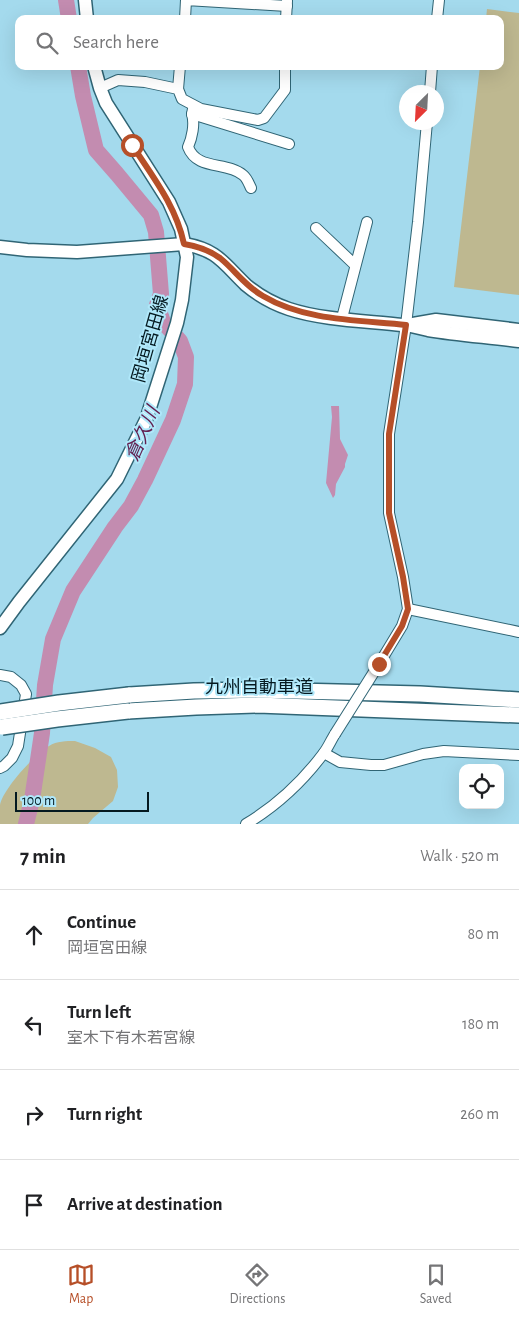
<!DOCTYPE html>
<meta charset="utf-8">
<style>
:root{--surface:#fff;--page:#f2f2f2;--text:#202124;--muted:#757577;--line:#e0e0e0;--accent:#b64f28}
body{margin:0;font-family:"Alegreya Sans","Noto Sans JP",sans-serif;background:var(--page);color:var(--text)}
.controls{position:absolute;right:15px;bottom:15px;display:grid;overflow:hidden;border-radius:10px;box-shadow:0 5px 20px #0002}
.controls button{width:45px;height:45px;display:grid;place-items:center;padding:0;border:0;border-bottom:1px solid var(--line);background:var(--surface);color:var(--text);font:25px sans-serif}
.compass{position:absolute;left:399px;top:85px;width:45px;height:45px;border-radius:50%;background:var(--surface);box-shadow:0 5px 20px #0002;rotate:204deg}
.scale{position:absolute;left:15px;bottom:12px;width:134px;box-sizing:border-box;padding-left:5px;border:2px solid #041920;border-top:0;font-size:14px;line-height:18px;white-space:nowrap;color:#041920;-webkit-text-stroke:4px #b0e8fa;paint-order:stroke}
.stop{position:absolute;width:15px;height:15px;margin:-11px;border:4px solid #b64f28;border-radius:50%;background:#fff}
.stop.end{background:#b64f28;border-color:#fff;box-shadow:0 1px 5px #0008}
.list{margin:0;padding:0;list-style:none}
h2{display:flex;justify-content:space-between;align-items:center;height:65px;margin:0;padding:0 20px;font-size:21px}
h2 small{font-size:16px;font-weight:400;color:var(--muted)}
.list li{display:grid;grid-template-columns:32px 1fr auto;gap:15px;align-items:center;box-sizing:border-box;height:90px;padding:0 20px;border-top:1px solid var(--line)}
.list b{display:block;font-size:19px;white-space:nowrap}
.list p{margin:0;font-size:16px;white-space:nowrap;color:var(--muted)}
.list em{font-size:16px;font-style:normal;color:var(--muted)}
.icon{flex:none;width:28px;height:28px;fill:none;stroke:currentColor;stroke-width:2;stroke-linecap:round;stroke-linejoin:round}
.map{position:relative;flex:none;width:519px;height:824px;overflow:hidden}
.search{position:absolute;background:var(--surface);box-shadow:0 5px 20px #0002;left:15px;right:15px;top:15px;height:55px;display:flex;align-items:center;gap:12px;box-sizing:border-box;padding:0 18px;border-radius:10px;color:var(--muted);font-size:19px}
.sheet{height:425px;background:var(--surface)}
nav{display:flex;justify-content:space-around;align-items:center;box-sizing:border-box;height:70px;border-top:1px solid var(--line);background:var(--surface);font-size:14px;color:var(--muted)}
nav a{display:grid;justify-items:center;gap:2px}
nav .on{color:var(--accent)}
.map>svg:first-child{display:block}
.green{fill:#beb890}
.water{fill:#c38cb0}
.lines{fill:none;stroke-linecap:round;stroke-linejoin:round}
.river{stroke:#c38cb0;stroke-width:16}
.minor-casing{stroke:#306575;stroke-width:12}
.major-casing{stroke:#306575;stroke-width:15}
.highway-casing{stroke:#306575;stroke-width:18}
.minor{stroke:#fff;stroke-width:10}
.major{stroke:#fff;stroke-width:12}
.highway{stroke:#fff;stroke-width:15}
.minor-bridge-casing{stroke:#306575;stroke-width:12;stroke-linecap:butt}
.highway-bridge-casing{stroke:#306575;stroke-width:18;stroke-linecap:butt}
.minor-bridge{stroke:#fff;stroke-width:10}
.highway-bridge{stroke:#fff;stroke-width:15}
.route{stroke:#b64f28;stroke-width:6}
.labels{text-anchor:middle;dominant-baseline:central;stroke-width:4;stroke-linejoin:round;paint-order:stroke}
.street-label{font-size:18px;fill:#041920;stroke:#b0e8fa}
.water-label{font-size:19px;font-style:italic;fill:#632050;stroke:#b0e8fa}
</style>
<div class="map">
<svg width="519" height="824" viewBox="0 0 519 824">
<rect width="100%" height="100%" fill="#a4daed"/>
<g class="green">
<path d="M487,9L519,13V295L454,287L480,66H500V19H486Z"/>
<path d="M75,741L95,748L111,757L117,770L118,787L113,801L93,818L88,824H0C0,818 0,811 0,805C3,789 35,754 49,746C57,741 66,741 75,741Z"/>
</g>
<path class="water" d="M331,406H339L340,439L348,455L345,464V467L336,484L335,495L333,498L326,483L332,417Z"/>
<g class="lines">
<g class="river">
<path d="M66,0L69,19"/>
<path d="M26,824L32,800L42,733L45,685L53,639L73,591L115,527L131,506L145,480L173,420L185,384L186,357L180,341L163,322L157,305L161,294L156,232L151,215L117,174L96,150L83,96L78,66"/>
</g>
<defs>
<g id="minor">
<path d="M185,19L186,0L287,6"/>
<path d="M286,19L287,1"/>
<path d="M437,19L439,0"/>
<path d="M100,88L118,80L145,82L178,89L182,99L201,109L258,120L264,118L285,90V66"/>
<path d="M178,89L180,66"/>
<path d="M430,92L432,66"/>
<path d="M193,109L192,114L289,144"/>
<path d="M192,114C195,124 192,138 188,147C197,171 227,161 243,175C247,178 249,184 251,188"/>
<path d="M316,228L355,265"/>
<path d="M342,318L367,222"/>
<path d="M408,609L519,632"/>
<path d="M379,664L402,626L408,609L403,577L389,513V434L406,325L418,222L427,122"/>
<path d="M0,675L11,677L21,685L26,694L18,746L12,758L4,766L0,768"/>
<path d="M324,753L340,762L371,765H384L423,754L444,751L519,755"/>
<path d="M246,824C276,806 302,782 323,754C328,748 331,740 335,734"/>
</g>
<g id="major">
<path d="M85,0L87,19"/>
<path d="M0,247L27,250L77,252L184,244C218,250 223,263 246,285C258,295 274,304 289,309C322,320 367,321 402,325C411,325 419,328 428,330C458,335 489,337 519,341"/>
<path d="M413,324L436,320L519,330"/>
<path d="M0,628L19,602L117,479L146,420L177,323L182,300L187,257L181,229L169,202L106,103L100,88L94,66"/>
</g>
<g id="highway">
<path d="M129,695L194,691L255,690L420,694L519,700"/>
<path d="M128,711L196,707L258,705L519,715"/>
</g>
</defs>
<use href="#minor" class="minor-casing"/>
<use href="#major" class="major-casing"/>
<use href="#highway" class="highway-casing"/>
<use href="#minor" class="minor"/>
<use href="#major" class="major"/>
<use href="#highway" class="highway"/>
<defs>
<path id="minor-bridge" d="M335,734L379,664"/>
<g id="highway-bridge">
<path d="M1,712L59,703L129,695"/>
<path d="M2,727L57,719L128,711"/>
</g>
</defs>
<use href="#minor-bridge" class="minor-bridge-casing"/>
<use href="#highway-bridge" class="highway-bridge-casing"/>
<use href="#minor-bridge" class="minor-bridge"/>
<use href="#highway-bridge" class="highway-bridge"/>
</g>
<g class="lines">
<path class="route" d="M132,145C153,177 176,206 184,244C197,246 209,250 220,258C235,270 245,286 263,296C305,321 358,320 406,325L389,434V513L403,577L408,609L402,626L379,664"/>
</g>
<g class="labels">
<g class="street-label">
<text transform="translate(151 339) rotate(-74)">岡垣宮田線</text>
<text x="259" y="688">九州自動車道</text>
</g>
<g class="water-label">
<text transform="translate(143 434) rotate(-66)">倉久川</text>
</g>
</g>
</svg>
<div class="controls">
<button><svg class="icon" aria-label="locate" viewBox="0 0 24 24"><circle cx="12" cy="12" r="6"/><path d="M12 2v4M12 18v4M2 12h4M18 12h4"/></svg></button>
</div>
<svg class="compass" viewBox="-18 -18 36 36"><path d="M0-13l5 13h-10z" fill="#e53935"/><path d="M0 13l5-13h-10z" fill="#757577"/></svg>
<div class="scale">100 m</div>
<div class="stop" style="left:132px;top:145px"></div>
<div class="stop end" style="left:379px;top:664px"></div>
<div class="search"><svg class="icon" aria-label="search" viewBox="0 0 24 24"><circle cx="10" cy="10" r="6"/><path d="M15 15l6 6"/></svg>Search here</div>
</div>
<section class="sheet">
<h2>7 min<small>Walk · 520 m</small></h2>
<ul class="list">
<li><svg class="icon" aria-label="ahead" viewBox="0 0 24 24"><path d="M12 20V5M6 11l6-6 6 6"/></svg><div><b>Continue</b><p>岡垣宮田線</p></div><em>80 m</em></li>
<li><svg class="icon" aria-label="left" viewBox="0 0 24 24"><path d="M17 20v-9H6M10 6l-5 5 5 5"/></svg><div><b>Turn left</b><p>室木下有木若宮線</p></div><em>180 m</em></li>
<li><svg class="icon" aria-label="right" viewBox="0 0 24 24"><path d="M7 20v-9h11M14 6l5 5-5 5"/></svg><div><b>Turn right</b></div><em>260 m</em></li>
<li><svg class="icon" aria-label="arrive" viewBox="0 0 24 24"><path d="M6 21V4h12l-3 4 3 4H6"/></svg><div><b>Arrive at destination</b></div></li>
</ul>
</section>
<nav>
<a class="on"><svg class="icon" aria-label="map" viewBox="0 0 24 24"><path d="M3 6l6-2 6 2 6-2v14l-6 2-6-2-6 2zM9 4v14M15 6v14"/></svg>Map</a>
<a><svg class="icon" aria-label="directions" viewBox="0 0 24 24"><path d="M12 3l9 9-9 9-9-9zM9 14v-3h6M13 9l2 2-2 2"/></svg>Directions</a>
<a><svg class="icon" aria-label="saved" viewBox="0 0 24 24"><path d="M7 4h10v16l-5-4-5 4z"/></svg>Saved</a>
</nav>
